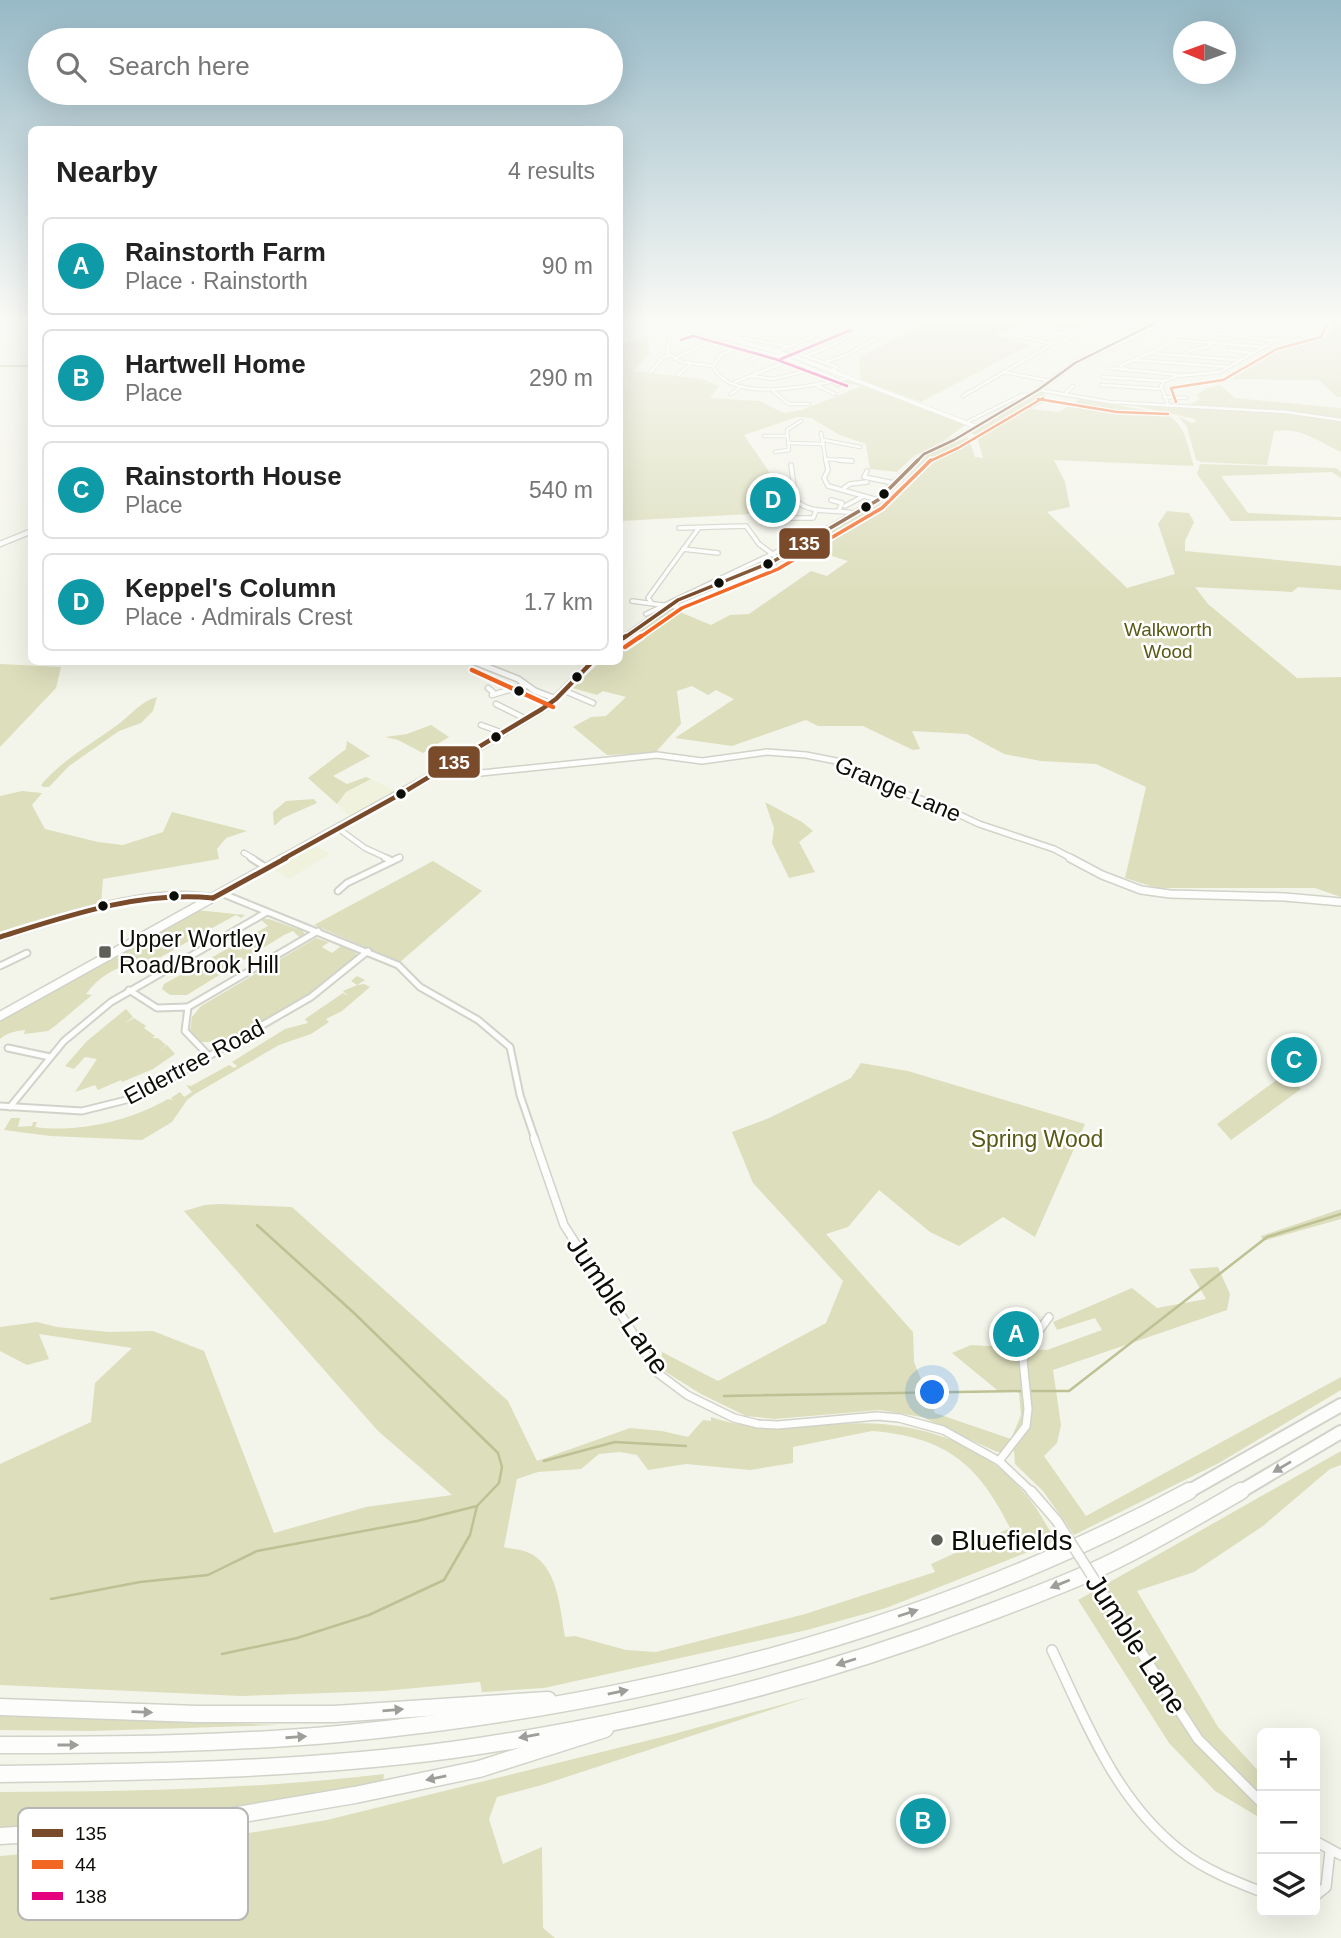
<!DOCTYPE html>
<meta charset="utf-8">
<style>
:root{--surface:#fff;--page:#f2f2f2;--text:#222;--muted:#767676;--line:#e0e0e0;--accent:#7c3aed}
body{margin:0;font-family:Arial,sans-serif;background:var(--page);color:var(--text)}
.controls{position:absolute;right:21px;bottom:21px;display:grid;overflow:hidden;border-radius:10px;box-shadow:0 7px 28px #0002}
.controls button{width:63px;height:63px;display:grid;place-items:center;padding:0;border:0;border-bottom:2px solid var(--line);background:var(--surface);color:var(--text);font:35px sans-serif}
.compass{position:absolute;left:1173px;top:21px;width:63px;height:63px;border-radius:50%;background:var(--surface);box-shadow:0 7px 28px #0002;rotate:271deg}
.you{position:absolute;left:933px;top:1393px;width:24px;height:24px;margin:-18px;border:5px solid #fff;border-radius:50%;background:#1a73e8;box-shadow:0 0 0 10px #1a73e833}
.badge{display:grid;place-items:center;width:46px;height:46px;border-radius:50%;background:var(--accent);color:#fff;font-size:23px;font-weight:700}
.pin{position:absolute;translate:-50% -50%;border:4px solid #fff;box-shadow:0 2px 7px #0006}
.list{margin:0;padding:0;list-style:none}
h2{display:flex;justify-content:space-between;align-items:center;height:91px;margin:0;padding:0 28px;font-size:30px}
h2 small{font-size:23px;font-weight:400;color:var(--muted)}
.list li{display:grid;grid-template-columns:46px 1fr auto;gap:21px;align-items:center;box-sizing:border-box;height:98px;margin:0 14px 14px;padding:0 14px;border:2px solid var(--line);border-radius:10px}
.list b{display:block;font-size:26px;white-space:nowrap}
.list p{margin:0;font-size:23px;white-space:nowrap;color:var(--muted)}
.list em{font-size:23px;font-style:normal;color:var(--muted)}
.icon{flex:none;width:38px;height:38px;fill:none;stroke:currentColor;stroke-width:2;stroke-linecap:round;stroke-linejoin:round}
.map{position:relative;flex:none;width:1341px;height:1938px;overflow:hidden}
.search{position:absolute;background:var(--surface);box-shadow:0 7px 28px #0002;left:28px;top:28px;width:595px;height:77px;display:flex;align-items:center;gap:18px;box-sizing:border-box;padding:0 24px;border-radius:38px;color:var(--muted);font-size:26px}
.panel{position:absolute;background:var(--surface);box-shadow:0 7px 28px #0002;left:28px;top:126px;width:595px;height:539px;border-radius:10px}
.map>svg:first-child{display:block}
.built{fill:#f0f2dd}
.green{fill:#dcdebc;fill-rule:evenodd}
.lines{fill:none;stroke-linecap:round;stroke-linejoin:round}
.stream-far1{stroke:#bec194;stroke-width:2}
.stream{stroke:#bec194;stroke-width:2.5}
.street-far5-casing{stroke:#d1d2c9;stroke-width:4.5}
.street-far4-casing{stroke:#d1d2c9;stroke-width:6}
.street-far3-casing{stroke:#d1d2c9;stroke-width:7}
.street-far2-casing{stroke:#d1d2c9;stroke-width:9}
.street-far1-casing{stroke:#d1d2c9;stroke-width:10}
.street-casing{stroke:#d1d2c9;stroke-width:12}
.secondary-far3-casing{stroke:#d1d2c9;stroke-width:5}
.secondary-far2-casing{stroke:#d1d2c9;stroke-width:7}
.secondary-far1-casing{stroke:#d1d2c9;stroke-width:8}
.secondary-casing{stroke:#d1d2c9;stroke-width:10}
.primary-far3-casing{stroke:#d1d2c9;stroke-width:6}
.primary-far2-casing{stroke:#d1d2c9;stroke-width:8}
.primary-far1-casing{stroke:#d1d2c9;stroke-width:9}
.primary-casing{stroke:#d1d2c9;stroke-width:11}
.highway-far1-casing{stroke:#d1d2c9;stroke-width:16}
.highway-casing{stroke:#d1d2c9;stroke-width:19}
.street-far5{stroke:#fdfefc;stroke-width:2.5}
.street-far4{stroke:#fdfefc;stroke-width:3.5}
.street-far3{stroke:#fdfefc;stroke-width:4.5}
.street-far2{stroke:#fdfefc;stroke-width:5}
.street-far1{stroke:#fdfefc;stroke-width:7}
.street{stroke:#fdfefc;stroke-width:9}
.secondary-far3{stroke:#fdfefc;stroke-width:3.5}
.secondary-far2{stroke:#fdfefc;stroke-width:4.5}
.secondary-far1{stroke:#fdfefc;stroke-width:5}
.secondary{stroke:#fdfefc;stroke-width:7}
.primary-far3{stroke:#fdfefc;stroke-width:4.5}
.primary-far2{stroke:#fdfefc;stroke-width:5}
.primary-far1{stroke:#fdfefc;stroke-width:6}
.primary{stroke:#fdfefc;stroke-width:8}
.highway-far1{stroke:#fdfefc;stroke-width:12}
.highway{stroke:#fdfefc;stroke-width:16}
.street-bridge-casing{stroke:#d1d2c9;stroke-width:12;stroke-linecap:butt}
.street-bridge{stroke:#fdfefc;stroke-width:9}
.bus-1-far3-casing{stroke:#fff;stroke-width:5}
.bus-1-far2-casing{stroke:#fff;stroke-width:7}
.bus-1-far1-casing{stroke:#fff;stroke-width:9}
.bus-1-casing{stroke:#fff;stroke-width:10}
.bus-2-far2-casing{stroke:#fff;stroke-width:5}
.bus-2-far1-casing{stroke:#fff;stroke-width:7}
.bus-2-casing{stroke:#fff;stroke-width:9}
.bus-3-casing{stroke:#fff;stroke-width:5}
.bus-1-far3{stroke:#7a4b2a;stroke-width:2.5}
.bus-1-far2{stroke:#7a4b2a;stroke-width:3.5}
.bus-1-far1{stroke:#7a4b2a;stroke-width:4.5}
.bus-1{stroke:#7a4b2a;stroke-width:5}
.bus-2-far2{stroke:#f26522;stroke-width:2.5}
.bus-2-far1{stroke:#f26522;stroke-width:3.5}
.bus-2{stroke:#f26522;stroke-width:4.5}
.bus-3{stroke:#e5007d;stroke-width:2.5}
.oneway{fill:#9d9e9a}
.bus-dot{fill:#0d0e07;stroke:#fff;stroke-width:2.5}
.poi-dot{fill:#5e5f56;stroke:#fff;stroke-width:2.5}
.labels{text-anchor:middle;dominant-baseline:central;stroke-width:5;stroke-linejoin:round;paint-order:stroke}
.far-park-label{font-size:19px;fill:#585a15;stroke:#fff}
.street-label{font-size:23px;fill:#0d0e07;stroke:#fff}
.poi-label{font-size:23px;fill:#0d0e07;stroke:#fff;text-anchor:start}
.park-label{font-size:23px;fill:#585a15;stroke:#fff}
.near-street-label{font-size:28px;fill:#0d0e07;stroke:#fff}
.near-poi-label{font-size:28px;fill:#0d0e07;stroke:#fff;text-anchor:start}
.key{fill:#fff;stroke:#b6b7b5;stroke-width:2}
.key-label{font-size:19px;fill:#0d0e07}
.line-badge{stroke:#fff;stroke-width:2.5}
.badge-label{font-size:19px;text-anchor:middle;font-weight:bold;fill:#fff}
</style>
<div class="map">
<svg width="1341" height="1938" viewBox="0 0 1341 1938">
<rect width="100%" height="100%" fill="#f4f5ea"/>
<g class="built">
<path d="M371,779L398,792L351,818L337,804L346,792Z"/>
<path d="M316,846L330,854L289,879L273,869Z"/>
</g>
<g class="green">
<path d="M931,322H1093L1069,329L1031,322L992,335L1030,345L921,402L861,380L859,357Z"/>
<path d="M1335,322H1341V397H1337L1319,380L1231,379L1284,347L1330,332Z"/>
<path d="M652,335L647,339L650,353L633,371L702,379L719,386L710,398L759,401L784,413L802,410L862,386L853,384L838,388L829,383L818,385L848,379L965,425L945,440L914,456L897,472L870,469L866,444L840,435L811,418L797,417L744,435L770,473L772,489L788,512L620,521V344Z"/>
<path d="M1220,385L1235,398L1341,408V452C1317,441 1301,427 1274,431L1267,465L1201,462L1196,460L1187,427L1178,416L1192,423L1197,421L1195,419L1136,406L1189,407V405L1200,399L1196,395L1207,388Z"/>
<path d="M1041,392L1044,393L1045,402L1030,409L1059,412L1080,399L1163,413C1186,422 1187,445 1194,466L1054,460L1065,482L1070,507L1047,512L1127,588L1175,574L1158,524L1167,511L1189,513L1194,522L1185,541V551L1341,566V590L1298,587L1292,592L1195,587L1208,604L1297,678L1341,677V897L1315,888H1157L1125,878L1146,787L1096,764L1041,761L1004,754L967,734L912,731L920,749L913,750L863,726H818L806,720L732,746L675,738L734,699L716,690L708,695L692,686L677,691L681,724L655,753L607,755L573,727L591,717L606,716L626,697L603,691L597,695L573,688L600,662H620V646L647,623L670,608L711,625L730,615L749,614L811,571L827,576L848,561L803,547L885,501L929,454L968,437L975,457L983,458L977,436L969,432Z"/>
<path d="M1200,464L1336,468L1341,472V478L1332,472L1221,476L1248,513L1341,517V520L1231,521L1197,474Z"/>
<path d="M0,664L61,667L56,688L0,747Z"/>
<path d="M157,697L153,711L141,723L119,731L69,766L49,787H43L41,785C62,760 90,745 116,726C130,716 141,701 157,697Z"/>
<path d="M431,725L449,737L423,753L398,740L385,737L407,734Z"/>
<path d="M347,741L370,756L333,776L347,784L366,777L371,779L346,792L337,804L308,778L346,749Z"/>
<path d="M22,791L42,793L32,805L45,829L98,842L123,845L163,832L172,812L247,831L226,838L217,849L219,859L103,879L101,904L0,934V796Z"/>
<path d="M314,799L317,803L283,818L274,826L273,812L286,801Z"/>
<path d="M765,802L802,822L813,831L799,842L815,872L789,878L772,843L774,828Z"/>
<path d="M433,861L482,891L400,962L314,925Z"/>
<path d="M196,910L245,915L241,918L236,915L199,935L193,931L191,933L196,937L161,957L148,959L149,962L137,966L136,962C115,968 99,976 86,994L92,995L55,1026L48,1031L24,1034L25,1030C15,1031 7,1033 0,1039V1019Z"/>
<path d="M260,919H269L303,931L305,936L301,939L293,931L284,935L187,995H170L162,989L164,984L268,926Z"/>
<path d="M316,938L329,942L322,947L332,953L341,946L356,953L357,956L313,992L242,1033L225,1042H201L190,1031L192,1017L201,1006Z"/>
<path d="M357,976L365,980L357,985L364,984L370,987L342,1011L326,1019L329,1022L311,1034L279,1045L195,1094L187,1100L172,1122L142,1140L50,1136L4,1130L11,1118H20L18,1127L32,1126L33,1122H37L35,1127C78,1133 130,1121 168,1099L173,1100L171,1098L180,1092L184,1097L192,1092L186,1085L191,1086L229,1065L234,1068L237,1066L232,1062L285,1029L308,1023L305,1019L343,993L348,996L343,991L357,985L351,981Z"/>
<path d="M126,1009L133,1017L125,1023L134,1018L146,1026L144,1028L155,1036L152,1038H158L166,1045L156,1053L167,1045L175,1054L153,1069L122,1082L121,1080L98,1090L95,1085L75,1092L97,1059L85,1057L74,1069L65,1066L87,1041Z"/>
<path d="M861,1063L908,1071L1085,1124L1035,1237L1003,1217L959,1246L930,1232L879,1190L848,1227L826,1234L913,1332L914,1362L935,1413L1011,1439L1021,1415L1019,1392L997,1390L952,1353L971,1345L1047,1350L1102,1330L1095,1318L1057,1330L1053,1322L1132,1288L1157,1308L1206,1299L1189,1269L1218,1267L1230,1294L1227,1310L1053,1370L1061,1425L1057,1443L1044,1456L1086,1516L1341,1377V1390L1219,1463L1074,1535L1043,1491L1015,1464L1014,1451L997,1452L922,1417L880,1410L775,1419L746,1416L701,1394L661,1369L662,1352L718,1381L826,1323L843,1281L753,1183L732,1132L769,1118L851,1078Z"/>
<path d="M1286,1073L1301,1089L1231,1140L1217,1124Z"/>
<path d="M220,1204L292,1207L508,1401L537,1461L630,1428L662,1431L688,1437L703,1420L711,1421V1417C754,1432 794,1427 839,1424C911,1419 984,1439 1030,1500C1040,1512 1047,1527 1056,1541L886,1608L807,1630L544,1688L482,1692L480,1682L383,1691L241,1696L0,1685V1464L91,1422L95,1383L132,1348L39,1334L49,1359L27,1365L0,1351V1327L37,1322L57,1327L109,1332L153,1331L204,1351L274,1533L366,1507L452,1495L378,1431L184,1211L205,1205ZM872,1431C945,1437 978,1463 1010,1528L931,1564L935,1572L805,1614L656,1652L626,1650L575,1636L565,1637C560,1609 558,1564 527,1552C520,1549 511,1549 504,1547L517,1479L538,1472L581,1469L599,1454L620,1452L637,1455L648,1470L686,1464L750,1470L793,1463V1447Z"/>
<path d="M1341,1209V1219L1263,1241L1261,1236Z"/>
<path d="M1341,1451V1465L1330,1469L1263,1526L1194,1572L1137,1591L1218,1727L1262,1775V1819L1215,1791L1169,1743L1078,1600Z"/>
<path d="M813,1696L542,1785L497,1797L489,1819L503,1864L542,1847L543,1928L555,1938H0V1856L237,1835L327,1820L670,1735Z"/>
<path d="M0,1714L279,1725L92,1731L0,1730Z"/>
<path d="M384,1774L383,1782L313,1796L171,1816L0,1828V1792C129,1792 256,1789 384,1774Z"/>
</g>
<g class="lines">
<g class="stream-far1">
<path d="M620,352L623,351"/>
<path d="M0,366H32"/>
</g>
<g class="stream">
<path d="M1029,1391H1069L1267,1237L1341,1214"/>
<path d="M724,1396L1024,1391"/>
<path d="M544,1461L615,1442L686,1446"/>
<path d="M51,1599L140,1582L208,1575L257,1551L417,1521L477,1506L499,1483L502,1467L498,1453L354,1313L257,1225"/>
<path d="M222,1654L297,1638L369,1615L444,1580L470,1535L477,1506"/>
</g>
<defs>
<g id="street-far5">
<path d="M660,322L685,329"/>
<path d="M695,322L711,328L702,330"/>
<path d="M762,322L748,330L779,336L817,322"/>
<path d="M790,322L801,326"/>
<path d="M816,322L836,327"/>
<path d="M1308,322L1319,323"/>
<path d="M702,325L730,322L756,326"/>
<path d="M758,325L770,327"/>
<path d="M1155,325L1274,341"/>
<path d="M693,327L670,338L667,353L682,362L713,366"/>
<path d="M711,328L730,336L792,347"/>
<path d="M678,332L783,357L838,380"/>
<path d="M1291,335L1278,329L1295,322"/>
<path d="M1268,336L1281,332"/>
<path d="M748,343L722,354L713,366C730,406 818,384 850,378"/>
<path d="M1053,344L1013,335L1034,328L1071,336"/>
<path d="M788,350L837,367L831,371"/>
<path d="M1229,350L1251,353"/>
<path d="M778,351L848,322"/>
<path d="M1148,353L1238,360"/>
<path d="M1183,355L1191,350L1209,347L1211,340"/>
<path d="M805,356L827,348L862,329"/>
<path d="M674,359L714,339"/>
<path d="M750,360L766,353"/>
<path d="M1134,360L1228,367"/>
<path d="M823,363L846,355L884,334L842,325"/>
<path d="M1110,368L1180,375"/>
<path d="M1126,369L1120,366L1179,340L1261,347"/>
<path d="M651,372L663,357L670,356"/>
<path d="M1003,372L1051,381"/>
<path d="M678,375L691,364"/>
<path d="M751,376L773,379L815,369"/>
<path d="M1103,377L1164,381"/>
<path d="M735,382L791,360"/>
<path d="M816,385L835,394"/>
<path d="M1101,385L1162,389"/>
<path d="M1039,390L1109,402L1286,412L1341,420"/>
<path d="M773,391L789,404H809"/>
<path d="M731,394L742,386"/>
<path d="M1064,395L1073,386"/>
<path d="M963,396L1052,344L1113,322"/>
<path d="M1164,397L1186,398"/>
<path d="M1168,405L1161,386L1164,381L1177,376L1220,372L1274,341L1317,329L1319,322"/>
<path d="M965,423L1022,395H1030"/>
<path d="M821,433L826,462"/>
<path d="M764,436H787"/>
<path d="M824,440L860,447"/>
<path d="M788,443L824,444"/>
<path d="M775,452L789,450L787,430L801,421"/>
<path d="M825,459L852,461"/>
</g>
<g id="street-far4">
<path d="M826,460L828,470L824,478L828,486L878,500"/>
<path d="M839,460L852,461"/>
<path d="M791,465L794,487L790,494C805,516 831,509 854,513"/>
<path d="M867,471L864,477L894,483"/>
<path d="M844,488L850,484L867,482"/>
<path d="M831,500L842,503L839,510"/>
<path d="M845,506L862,497"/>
<path d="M791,518H813L816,511"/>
<path d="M679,528L746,526L759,544L775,556"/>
<path d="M683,549L718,553"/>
<path d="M632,601L677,607L762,571L774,565V561"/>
<path d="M651,602L648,598L698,529"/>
<path d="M646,614L789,546"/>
</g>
<g id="street-far3">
<path d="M488,688L493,692L492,695L526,685"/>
<path d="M565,691L593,703"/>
<path d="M496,704L526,719"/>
<path d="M481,725L503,733"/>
<path d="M339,829L365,848L389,859"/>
<path d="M244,853L254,859"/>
<path d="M395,859L400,857"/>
</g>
<g id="street-far2">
<path d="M251,858L267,868"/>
<path d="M385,858L392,861"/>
<path d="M338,891L347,883L399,858"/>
<path d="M221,893L398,965L420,987L478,1020L510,1047L520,1095L535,1139"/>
<path d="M0,966L27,953"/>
<path d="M129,990L157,1008L188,1007L185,1031L209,1056"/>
<path d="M188,1007L318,931"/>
<path d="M8,1048L50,1057"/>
<path d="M0,1106L82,1111L138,1097L311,997L368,951"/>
<path d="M10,1107L64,1041L111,1002L267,912"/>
</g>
<g id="street-far1">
<path d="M534,1138L564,1225L659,1374L687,1395L734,1418L758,1424L778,1425L877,1416L899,1418L943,1430L999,1461L1033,1493"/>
<path d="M999,1461L1026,1426L1028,1409L1023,1360L1030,1343L1049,1317"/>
</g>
<g id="street">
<path d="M1031,1491L1057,1521"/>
<path d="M1115,1612L1198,1739L1262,1803"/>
<path d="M1052,1650C1086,1722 1116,1801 1181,1851C1205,1870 1234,1881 1262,1892"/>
<path d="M1315,1841L1341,1855"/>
<path d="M1315,1896L1326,1887L1330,1851"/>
</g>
<path id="secondary-far3" d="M683,322L711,333L798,358L974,426"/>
<path id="secondary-far2" d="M0,544L32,531"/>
<g id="secondary-far1">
<path d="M475,662L518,679L535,691L556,699"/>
<path d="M445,768L462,775L657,755L702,761L767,752L806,755L846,763L897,791L941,806L979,824L1054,849L1073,859"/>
</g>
<g id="secondary">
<path d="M1070,858L1102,875L1141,890L1170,894L1285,897L1341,902"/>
<path d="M0,937C63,918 147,886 213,898"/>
</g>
<path id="primary-far3" d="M916,462L924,454L954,440L1038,390L1075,363L1149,329L1157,322"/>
<path id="primary-far2" d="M624,638L678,600L774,561L878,500L918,460"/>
<g id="primary-far1">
<path d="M620,640L626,636"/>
<path d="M281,859L445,768L549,705L592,662"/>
</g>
<path id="primary" d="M0,1016L284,858"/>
<g id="highway-far1">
<path d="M1186,1493L1341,1405"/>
<path d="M1238,1493L1341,1432"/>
</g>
<g id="highway">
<path d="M0,1707L197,1714H334L548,1700"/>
<path d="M0,1745C113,1745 227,1744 339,1734C634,1706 928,1632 1189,1491"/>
<path d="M0,1774C151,1772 303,1770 452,1750C630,1725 805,1682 972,1619C1017,1602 1062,1586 1104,1566C1151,1544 1196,1517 1241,1491"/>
<path d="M0,1836L179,1825L355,1795L479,1769L605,1729"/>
</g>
</defs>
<use href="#street-far5" class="street-far5-casing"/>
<use href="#street-far4" class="street-far4-casing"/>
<use href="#street-far3" class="street-far3-casing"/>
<use href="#street-far2" class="street-far2-casing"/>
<use href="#street-far1" class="street-far1-casing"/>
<use href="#street" class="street-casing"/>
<use href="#secondary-far3" class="secondary-far3-casing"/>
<use href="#secondary-far2" class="secondary-far2-casing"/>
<use href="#secondary-far1" class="secondary-far1-casing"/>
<use href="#secondary" class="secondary-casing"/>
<use href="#primary-far3" class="primary-far3-casing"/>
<use href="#primary-far2" class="primary-far2-casing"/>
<use href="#primary-far1" class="primary-far1-casing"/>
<use href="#primary" class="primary-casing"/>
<use href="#highway-far1" class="highway-far1-casing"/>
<use href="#highway" class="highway-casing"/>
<use href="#street-far5" class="street-far5"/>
<use href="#street-far4" class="street-far4"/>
<use href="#street-far3" class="street-far3"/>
<use href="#street-far2" class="street-far2"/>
<use href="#street-far1" class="street-far1"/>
<use href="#street" class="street"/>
<use href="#secondary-far3" class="secondary-far3"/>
<use href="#secondary-far2" class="secondary-far2"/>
<use href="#secondary-far1" class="secondary-far1"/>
<use href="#secondary" class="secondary"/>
<use href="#primary-far3" class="primary-far3"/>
<use href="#primary-far2" class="primary-far2"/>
<use href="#primary-far1" class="primary-far1"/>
<use href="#primary" class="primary"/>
<use href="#highway-far1" class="highway-far1"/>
<use href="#highway" class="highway"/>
<defs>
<path id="street-bridge" d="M1057,1521L1115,1612"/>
</defs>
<use href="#street-bridge" class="street-bridge-casing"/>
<use href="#street-bridge" class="street-bridge"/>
<defs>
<path id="bus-1-far3" d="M916,462L924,454L954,440L1038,390L1075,363L1157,322"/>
<path id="bus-1-far2" d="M624,638L678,600L774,561L878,500L918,460"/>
<g id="bus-1-far1">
<path d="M620,640L626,636"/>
<path d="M283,859L399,795L542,709L556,699L592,662"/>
</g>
<g id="bus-1">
<path d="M213,898L286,858"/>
<path d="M0,937C70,915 139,891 213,898"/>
</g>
<g id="bus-2-far2">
<path d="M1038,399L1117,412L1168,414"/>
<path d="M1176,402L1171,388L1223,380L1277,349L1321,337L1327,324"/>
<path d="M928,462L958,448L1043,398"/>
</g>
<path id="bus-2-far1" d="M639,638L682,608L778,569L882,508L931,460"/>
<g id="bus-2">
<path d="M625,647L641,636"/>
<path d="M472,670L553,707"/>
</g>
<g id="bus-3">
<path d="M681,340L693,336L775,359L847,386"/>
<path d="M781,359L851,330"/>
</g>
</defs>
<use href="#bus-1-far3" class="bus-1-far3-casing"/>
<use href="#bus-1-far2" class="bus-1-far2-casing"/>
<use href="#bus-1-far1" class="bus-1-far1-casing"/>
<use href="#bus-1" class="bus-1-casing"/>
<use href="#bus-2-far2" class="bus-2-far2-casing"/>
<use href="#bus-2-far1" class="bus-2-far1-casing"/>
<use href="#bus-2" class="bus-2-casing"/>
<use href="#bus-3" class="bus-3-casing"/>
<use href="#bus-1-far3" class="bus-1-far3"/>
<use href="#bus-1-far2" class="bus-1-far2"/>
<use href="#bus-1-far1" class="bus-1-far1"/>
<use href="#bus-1" class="bus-1"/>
<use href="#bus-2-far2" class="bus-2-far2"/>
<use href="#bus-2-far1" class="bus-2-far1"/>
<use href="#bus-2" class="bus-2"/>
<use href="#bus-3" class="bus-3"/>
</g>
<defs><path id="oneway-solid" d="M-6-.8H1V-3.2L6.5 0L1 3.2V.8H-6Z" transform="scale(1.75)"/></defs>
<g class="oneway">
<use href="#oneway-solid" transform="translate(1282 1467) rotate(149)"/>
<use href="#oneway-solid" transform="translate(1060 1584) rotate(158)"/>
<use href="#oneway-solid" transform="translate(908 1613) rotate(-18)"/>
<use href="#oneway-solid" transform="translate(846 1662) rotate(162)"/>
<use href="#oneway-solid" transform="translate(618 1692) rotate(-12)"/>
<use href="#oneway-solid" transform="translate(393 1710) rotate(-5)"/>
<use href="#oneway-solid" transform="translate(142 1712) rotate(2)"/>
<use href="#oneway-solid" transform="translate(529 1736) rotate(170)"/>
<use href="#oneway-solid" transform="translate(296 1737) rotate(-4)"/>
<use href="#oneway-solid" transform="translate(68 1745)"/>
<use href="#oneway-solid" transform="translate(436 1778) rotate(168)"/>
</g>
<linearGradient id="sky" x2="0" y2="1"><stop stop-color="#97b9c6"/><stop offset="0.54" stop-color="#fafaf6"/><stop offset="1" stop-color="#fafaf6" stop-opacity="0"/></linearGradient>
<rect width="1341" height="593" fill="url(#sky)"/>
<g class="bus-dot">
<circle cx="884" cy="494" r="6"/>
<circle cx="866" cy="507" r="6"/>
<circle cx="768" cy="564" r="6"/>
<circle cx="719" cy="583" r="6"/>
<circle cx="577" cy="677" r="6"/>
<circle cx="519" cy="691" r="6"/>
<circle cx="496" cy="737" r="6"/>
<circle cx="401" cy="794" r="6"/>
<circle cx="174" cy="896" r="6"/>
<circle cx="103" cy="906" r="6"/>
</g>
<g class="poi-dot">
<rect x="98" y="945" width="14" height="14" rx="3.5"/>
<circle cx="937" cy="1540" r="7"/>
</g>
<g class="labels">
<g class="far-park-label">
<text x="1168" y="629">Walkworth<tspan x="1168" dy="22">Wood</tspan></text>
</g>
<g class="street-label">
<text transform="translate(898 789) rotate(23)">Grange Lane</text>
<text transform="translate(194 1062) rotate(-28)">Eldertree Road</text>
</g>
<g class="poi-label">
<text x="119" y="939">Upper Wortley<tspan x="119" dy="26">Road/Brook Hill</tspan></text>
</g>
<g class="park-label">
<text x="1037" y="1139">Spring Wood</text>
</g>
<g class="near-street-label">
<text transform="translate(618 1305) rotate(56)">Jumble Lane</text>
<text transform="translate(1136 1644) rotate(57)">Jumble Lane</text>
</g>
<g class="near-poi-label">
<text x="951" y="1540">Bluefields</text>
</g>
</g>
<rect x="18" y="1808" width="230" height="112" rx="10" class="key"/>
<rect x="32" y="1829" width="31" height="8" fill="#7a4b2a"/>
<rect x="32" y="1860" width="31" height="9" fill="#f26522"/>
<rect x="32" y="1892" width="31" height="8" fill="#e5007d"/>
<g class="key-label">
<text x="75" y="1840">135</text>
<text x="75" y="1871">44</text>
<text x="75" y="1903">138</text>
</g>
<g class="line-badge">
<rect x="778" y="527" width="53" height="33" rx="7" fill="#7a4b2a"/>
<rect x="427" y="745" width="54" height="34" rx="7" fill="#7a4b2a"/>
</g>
<g class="badge-label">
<text x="804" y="550">135</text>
<text x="454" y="769">135</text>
</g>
</svg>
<div class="controls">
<button>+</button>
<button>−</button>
<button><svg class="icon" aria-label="layers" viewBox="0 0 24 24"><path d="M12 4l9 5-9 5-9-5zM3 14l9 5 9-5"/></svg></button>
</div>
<svg class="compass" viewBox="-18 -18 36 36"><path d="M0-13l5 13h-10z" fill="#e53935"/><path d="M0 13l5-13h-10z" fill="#767676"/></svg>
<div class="you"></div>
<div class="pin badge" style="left:1016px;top:1334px;background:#0f9aa8">A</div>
<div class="pin badge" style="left:923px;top:1821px;background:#0f9aa8">B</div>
<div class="pin badge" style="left:1294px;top:1060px;background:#0f9aa8">C</div>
<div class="pin badge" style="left:773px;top:500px;background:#0f9aa8">D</div>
<div class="search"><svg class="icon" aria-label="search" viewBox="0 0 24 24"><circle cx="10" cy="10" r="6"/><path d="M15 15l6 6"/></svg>Search here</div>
<section class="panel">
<h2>Nearby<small>4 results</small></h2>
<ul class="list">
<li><span class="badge" style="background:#0f9aa8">A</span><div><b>Rainstorth Farm</b><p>Place · Rainstorth</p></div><em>90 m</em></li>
<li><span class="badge" style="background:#0f9aa8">B</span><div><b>Hartwell Home</b><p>Place</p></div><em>290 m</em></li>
<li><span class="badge" style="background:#0f9aa8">C</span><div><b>Rainstorth House</b><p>Place</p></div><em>540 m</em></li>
<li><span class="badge" style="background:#0f9aa8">D</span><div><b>Keppel's Column</b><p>Place · Admirals Crest</p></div><em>1.7 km</em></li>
</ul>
</section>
</div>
